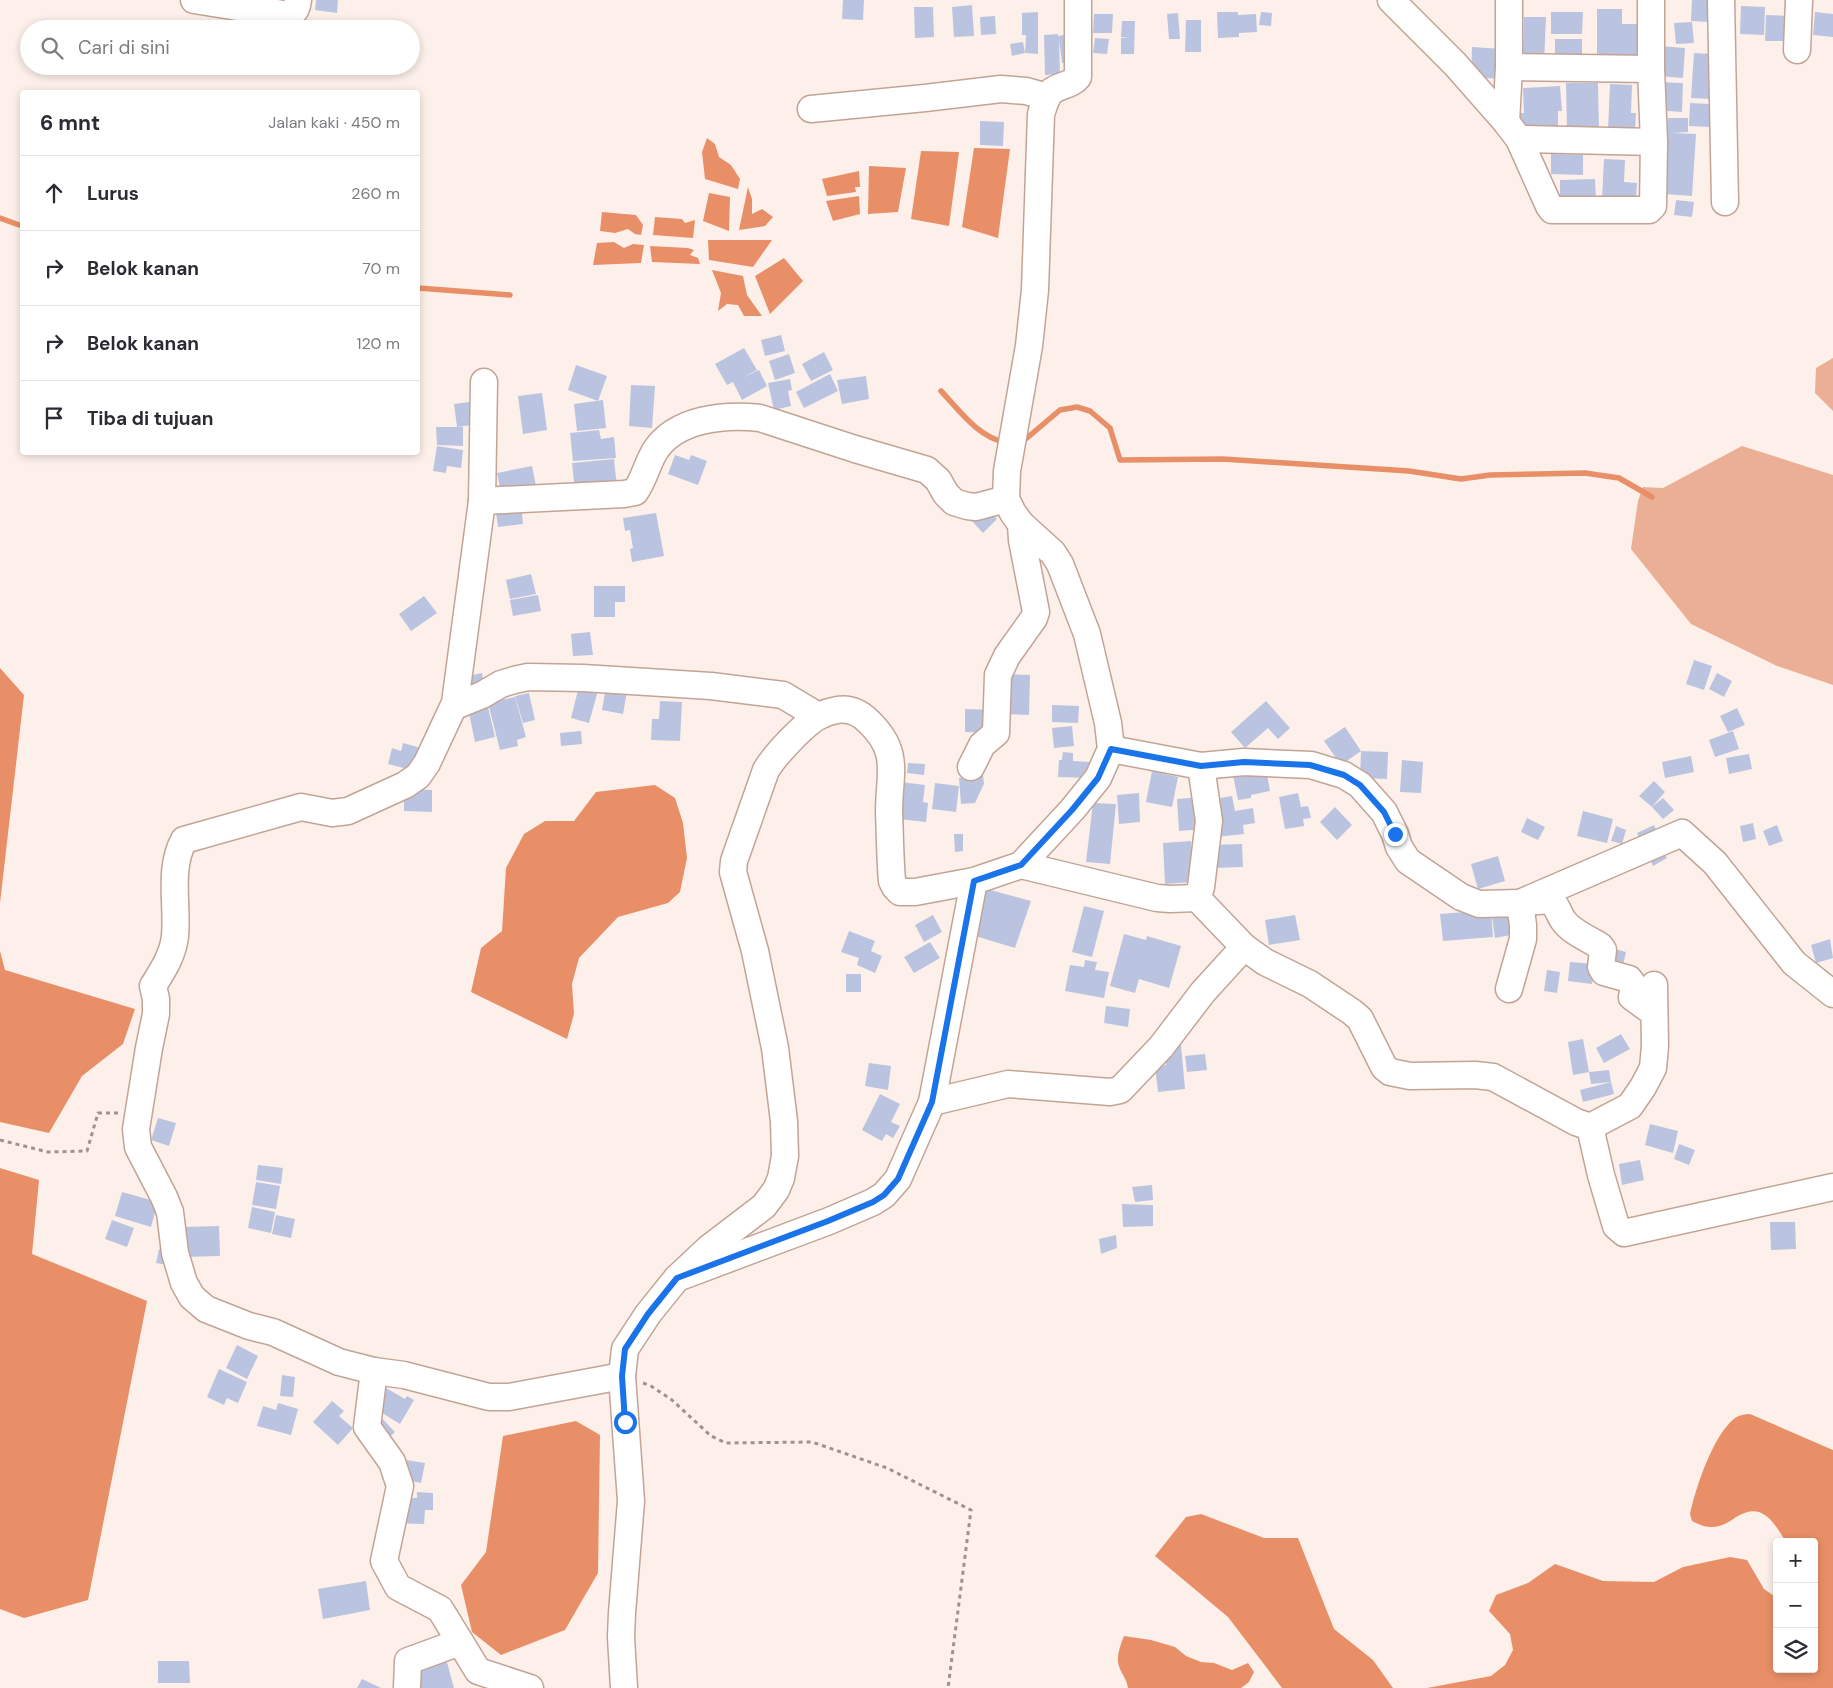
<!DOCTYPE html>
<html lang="id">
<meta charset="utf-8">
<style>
:root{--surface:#fff;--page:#f7f7f7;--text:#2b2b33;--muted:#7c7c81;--line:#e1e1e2}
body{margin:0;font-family:"DM Sans",sans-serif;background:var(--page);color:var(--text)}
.controls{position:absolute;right:15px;bottom:15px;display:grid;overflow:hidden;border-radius:5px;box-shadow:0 2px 8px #0003}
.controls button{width:45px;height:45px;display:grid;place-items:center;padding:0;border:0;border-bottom:1px solid var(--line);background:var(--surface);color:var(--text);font:25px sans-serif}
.stop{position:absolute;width:15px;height:15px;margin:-11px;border:4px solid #1a73e8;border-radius:50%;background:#fff}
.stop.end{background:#1a73e8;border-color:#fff;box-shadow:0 1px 5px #0008}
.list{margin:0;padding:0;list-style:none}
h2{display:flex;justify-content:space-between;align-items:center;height:65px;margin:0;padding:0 20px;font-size:21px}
h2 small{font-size:16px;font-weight:400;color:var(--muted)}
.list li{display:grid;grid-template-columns:32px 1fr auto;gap:15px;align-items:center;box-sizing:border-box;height:75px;padding:0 20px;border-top:1px solid var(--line)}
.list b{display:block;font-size:19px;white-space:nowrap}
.list em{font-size:16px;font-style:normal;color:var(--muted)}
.icon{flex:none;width:28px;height:28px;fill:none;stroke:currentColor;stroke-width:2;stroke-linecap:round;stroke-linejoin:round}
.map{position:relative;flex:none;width:1833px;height:1688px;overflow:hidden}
.search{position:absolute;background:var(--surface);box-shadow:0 2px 8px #0003;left:20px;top:20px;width:400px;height:55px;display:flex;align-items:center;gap:12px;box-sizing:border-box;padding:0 18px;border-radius:28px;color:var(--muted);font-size:19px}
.panel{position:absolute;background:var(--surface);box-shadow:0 2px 8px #0003;left:20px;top:90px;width:400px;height:365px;border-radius:5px}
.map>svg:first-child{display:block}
.green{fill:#ebaf95}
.water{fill:#e88f67}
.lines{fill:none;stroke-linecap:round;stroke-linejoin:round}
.stream{stroke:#e88f67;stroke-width:5.5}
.building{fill:#bac4e0}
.minor-casing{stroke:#c2a496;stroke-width:29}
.path{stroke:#9f928c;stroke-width:3;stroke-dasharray:4 4;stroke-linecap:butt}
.minor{stroke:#fff;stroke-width:26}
.route{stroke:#1a73e8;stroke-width:6}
</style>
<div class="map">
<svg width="1833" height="1688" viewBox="0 0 1833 1688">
<rect width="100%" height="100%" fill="#fdf0ea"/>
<g class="green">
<path d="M1833,358V411L1815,393L1816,368Z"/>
<path d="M1742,446L1833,475V685L1777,666L1691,624L1631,549L1638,501L1643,487L1663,488Z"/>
</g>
<g class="water">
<path d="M707,138L715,144L719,157L731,165L740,179L738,189L705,179L702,152Z"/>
<path d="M974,148L1010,149L998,238L962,227Z"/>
<path d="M921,151L959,152L949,226L911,219Z"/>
<path d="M869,166L906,168L898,212L868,214Z"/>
<path d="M859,171L860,187H855L856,192L827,196L822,179Z"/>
<path d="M748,187L752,199V214L762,209L773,217L765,226L739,230Z"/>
<path d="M709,193L730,197L729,231L703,221Z"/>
<path d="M859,196L860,214L833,221L826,201Z"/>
<path d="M602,212L636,215L643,225L641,235L635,234L628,229L615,233L600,231Z"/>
<path d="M655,217L682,219L685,223L695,220L693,238L653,235Z"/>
<path d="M708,240H772L753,267L709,260Z"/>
<path d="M614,242L624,248L633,244L644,245L641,263L593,265L597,243Z"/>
<path d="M650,246L688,248L694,250L690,255L698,258L700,264L652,262Z"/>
<path d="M784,258L803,281L770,314L755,276Z"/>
<path d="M712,270L743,276L747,295L762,316H744L738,305L727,304L718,311L721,293Z"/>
<path d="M0,668L24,695L0,903Z"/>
<path d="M655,785L675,798L683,823L687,858L680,892L668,903L618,917L579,958L572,984L574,1014L567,1039L471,992L481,948L502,931L506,868L524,834L545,821H574L596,792Z"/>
<path d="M0,951L5,970L135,1009L123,1044L82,1076L49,1133L0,1122Z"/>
<path d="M0,1168L39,1180L32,1254L147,1301L88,1600L24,1618L0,1609Z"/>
<path d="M1750,1414L1833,1450V1688H1427L1491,1676L1505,1665L1513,1650L1510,1634L1489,1611L1496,1595L1528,1583L1555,1564L1603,1581L1654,1582L1683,1567L1730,1557L1747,1560L1764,1589L1777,1598V1669H1814V1542H1786C1773,1521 1762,1501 1736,1517C1728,1523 1721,1527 1711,1527C1704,1527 1698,1524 1692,1521L1690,1514C1696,1487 1713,1435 1735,1418C1740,1415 1744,1414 1750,1414Z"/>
<path d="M576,1421L600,1435L598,1573L565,1630L501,1655L472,1632L461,1585L486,1552L503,1436Z"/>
<path d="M1201,1514L1264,1538H1298L1334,1629L1373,1660L1393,1688H1282L1228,1617L1155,1556L1186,1517Z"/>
<path d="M1124,1636L1151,1640L1175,1647L1186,1656L1201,1662L1214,1663L1232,1670L1248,1663L1254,1672L1249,1682L1241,1688H1128C1127,1680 1123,1676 1120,1669C1115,1659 1120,1646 1124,1636Z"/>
</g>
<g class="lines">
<g class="stream">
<path d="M0,218L22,226"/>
<path d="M418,288L510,295"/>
<path d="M941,391C960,411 978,437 1005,442"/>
<path d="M1021,443L1060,410L1077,407L1090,411L1110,428L1120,460L1223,459L1409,471L1461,479L1490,475L1585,473L1619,478L1652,497"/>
</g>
</g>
<g class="building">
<path d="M316,0H338L337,13L315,10Z"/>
<path d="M843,0H864L863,20L842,19Z"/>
<path d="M1692,0H1711L1709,22L1691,21Z"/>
<path d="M972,5L974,36L954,37L952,7Z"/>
<path d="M1741,6L1765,7L1764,35L1740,34Z"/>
<path d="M914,7H933L934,37L915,38Z"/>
<path d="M1597,9H1622V24H1643L1642,60L1597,59Z"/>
<path d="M1038,12V54L1025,53L1026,35H1022V13Z"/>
<path d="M1217,12H1238V15L1256,14L1257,32L1239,33V37L1218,38Z"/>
<path d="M1261,12L1272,13L1271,26L1259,25Z"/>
<path d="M1551,12H1583L1582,34H1551Z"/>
<path d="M1815,12L1833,14V37L1813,35Z"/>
<path d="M1178,13L1180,39H1169L1167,14Z"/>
<path d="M1094,14H1113L1112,33H1093Z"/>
<path d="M1766,15L1789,16L1788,41H1765Z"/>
<path d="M995,16L996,34L981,35L980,17Z"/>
<path d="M1524,17H1546L1544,64L1523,63Z"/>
<path d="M1186,20H1201V52H1185Z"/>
<path d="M1122,21H1135L1134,54H1121V38H1129L1121,37Z"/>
<path d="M1692,22L1694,43L1676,44L1674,23Z"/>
<path d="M1058,34V36L1069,34L1072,62L1062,63L1059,40L1060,74L1045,75L1044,35Z"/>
<path d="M1095,38L1109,39L1107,54L1093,53Z"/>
<rect x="1555" y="39" width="27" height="25"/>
<path d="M1023,42L1025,53L1012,56L1010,44Z"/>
<path d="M1659,46L1685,48L1683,78L1657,76Z"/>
<path d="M1472,47L1502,49L1501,79L1471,77Z"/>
<path d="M1694,53L1713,54L1711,99L1691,98Z"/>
<path d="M1656,82L1683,83L1682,112L1655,110Z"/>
<path d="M1566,83H1598L1599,133H1567Z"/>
<path d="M1610,84L1632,85L1631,113H1636L1635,132L1608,131Z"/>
<path d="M1560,86L1562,111H1558V132L1516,133L1515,113H1524L1523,88Z"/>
<path d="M1690,103L1710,104V127L1689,126Z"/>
<path d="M1668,118H1688V132L1672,133L1696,134L1692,196L1664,194Z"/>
<path d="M980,121L1004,122L1003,146L980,145Z"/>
<path d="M1551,154L1583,155V175L1551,174Z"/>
<path d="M1604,159L1625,160L1624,182L1637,183L1636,199H1602Z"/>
<path d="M1595,179L1596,199L1560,200V180Z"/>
<path d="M1676,200L1694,202L1692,217L1674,215Z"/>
<path d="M781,335L785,351L765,356L761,340Z"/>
<path d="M744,348L757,370L742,378L759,370L767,386L742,400L733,382L727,385L715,364Z"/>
<path d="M824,352L833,370L811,381L802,364Z"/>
<path d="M789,354L795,373L775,380L769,361Z"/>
<path d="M576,365L607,376L598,401L568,390Z"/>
<path d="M830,374L838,391L804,408L796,392Z"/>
<path d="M866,376L869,399L842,404L837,380Z"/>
<path d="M790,379L792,390L788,391L791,406L774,410L768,383Z"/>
<path d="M631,385L655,386L652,428L629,426Z"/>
<path d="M542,393L547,430L523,434L518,396Z"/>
<path d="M603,400L606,428L577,431L574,404Z"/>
<path d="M476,401L480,424L457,427L454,404Z"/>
<path d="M436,427H463V446L437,445Z"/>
<path d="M599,430L601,439L614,437L616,458L573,461L570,433Z"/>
<path d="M437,446L463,450L461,468L447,466L446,473L433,471Z"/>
<path d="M675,455L689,460L691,455L707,461L698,485L668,474Z"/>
<path d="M614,459L617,488L575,492L572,463Z"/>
<path d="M532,466L536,486L501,493L497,473Z"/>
<path d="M521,503L523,524L498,527L495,505Z"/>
<path d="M982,505L997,519L983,533L970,519Z"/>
<path d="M656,513L664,556L632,562L630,549L633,548L630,530L625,531L623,518Z"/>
<path d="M531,574L536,594L510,599L506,580Z"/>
<path d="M594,586H625V602H615V617H594Z"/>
<path d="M538,595L541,611L513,616L510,600Z"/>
<path d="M424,596L437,613L411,631L399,614Z"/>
<path d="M590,632L593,655L573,656L571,634Z"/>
<path d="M1694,660L1712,666L1704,690L1686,684Z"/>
<path d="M482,673L485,692L466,696L463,677Z"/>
<path d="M1717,673L1732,681L1724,697L1709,689Z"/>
<path d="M1001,674L1030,675L1029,715L1000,714Z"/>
<path d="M580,682L599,687L589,723L571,718Z"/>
<path d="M606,687L627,691L623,714L602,710Z"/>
<path d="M529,693L535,720L523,723L515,696Z"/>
<path d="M515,697L526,737L517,740L518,746L500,750L488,703Z"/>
<path d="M660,701L682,702L680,741L651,740L652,719H659Z"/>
<path d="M1266,701L1290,728L1278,739L1268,728L1245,748L1231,732Z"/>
<path d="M487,703L495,737L475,742L468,708Z"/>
<path d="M1052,705L1079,706L1078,723L1052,722Z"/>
<path d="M1737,708L1745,725L1728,732L1720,716Z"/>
<path d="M965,709L996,710L995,733L965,732Z"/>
<path d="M1072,726L1074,746L1054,748L1052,728Z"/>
<path d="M1345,727L1361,751L1341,765L1324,741Z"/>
<path d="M581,731L582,744L561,746L560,733Z"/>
<path d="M1733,731L1739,749L1715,757L1709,740Z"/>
<path d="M403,743L425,749L419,772L388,764L392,748L401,751Z"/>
<path d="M1361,751L1388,752L1387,779L1360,778Z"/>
<path d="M1063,752L1073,753V761L1090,762V778L1058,777L1059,760H1062Z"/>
<path d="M1749,754L1752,769L1729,774L1726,758Z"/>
<path d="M1691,756L1694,772L1665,778L1662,762Z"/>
<path d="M1402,760L1423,762L1421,793L1400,792Z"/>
<path d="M908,763L925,764L924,775L907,773Z"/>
<path d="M1265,763L1270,791L1251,795V798L1238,800L1232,770Z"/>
<path d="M1152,771L1178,777L1172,807L1146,802Z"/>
<path d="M983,775L984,784L975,803L961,804L959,778Z"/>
<path d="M1654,781L1665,792L1652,807L1639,796Z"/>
<path d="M901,782L925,785L923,802L928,803L926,822L898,819Z"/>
<path d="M935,783L959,786L956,812L932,809Z"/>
<path d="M404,789L432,790V812L404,811Z"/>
<path d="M1139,793L1140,822L1119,824L1117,795Z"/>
<path d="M1298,793L1301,807L1308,806L1311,818L1303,819L1304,826L1285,829L1279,797Z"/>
<path d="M1232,796L1235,811L1253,808L1255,823L1243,825L1244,834L1216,837L1209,800Z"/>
<path d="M1202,797L1204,829L1179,831L1177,799Z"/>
<path d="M1663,798L1674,810L1663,819L1652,807Z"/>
<path d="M1093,803L1116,804L1110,864L1086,862Z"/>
<path d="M1335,807L1352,825L1337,840L1320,822Z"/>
<path d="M1583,811L1613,819L1607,843L1577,836Z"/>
<path d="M1527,818L1545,827L1538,840L1521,832Z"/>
<path d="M1753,823L1756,839L1743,842L1740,826Z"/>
<path d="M1654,825L1659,837L1642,845L1637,833Z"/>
<path d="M1777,825L1783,841L1769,846L1763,831Z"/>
<path d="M1616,826L1626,830L1622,844L1611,841Z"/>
<path d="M954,834H963V851L955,852Z"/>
<path d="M1191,841L1194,882L1165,884L1163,843Z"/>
<path d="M1242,844L1243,867L1213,868L1211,845Z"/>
<path d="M1662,848L1667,858L1653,866L1648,855Z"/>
<path d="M1498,856L1505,881L1478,889L1471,864Z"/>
<path d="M983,888L1031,901L1015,948L972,935Z"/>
<path d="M1084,906L1104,911L1092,957L1072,952Z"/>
<path d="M1491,910L1493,937L1443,941L1440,914Z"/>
<path d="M1513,914L1516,934L1495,938L1492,917Z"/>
<path d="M933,915L942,932L924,942L915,925Z"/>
<path d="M1295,915L1300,940L1269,945L1265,920Z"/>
<path d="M849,931L875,941L871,951L882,956L875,973L857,965L859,958L841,952Z"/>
<path d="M1124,934L1146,940L1147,936L1181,946L1169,988L1139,979L1135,993L1110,986Z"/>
<path d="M1830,939L1833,958L1816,963L1811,945Z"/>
<path d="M930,942L940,958L914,973L904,957Z"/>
<path d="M1611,948L1626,952L1621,974L1606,970Z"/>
<path d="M1085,960L1097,962L1095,970L1109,972L1104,998L1065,991L1070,965L1084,967Z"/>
<path d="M1570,962L1595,964L1592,984L1568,981Z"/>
<path d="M1547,970L1560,972L1557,993L1544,991Z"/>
<rect x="846" y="974" width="15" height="18"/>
<path d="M1106,1006L1130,1009L1128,1027L1104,1023Z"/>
<path d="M1621,1034L1630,1049L1604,1063L1596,1048Z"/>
<path d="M1583,1039L1589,1072L1573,1075L1568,1042Z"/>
<path d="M1181,1045L1185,1089L1158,1092L1155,1066L1166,1065L1164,1047Z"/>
<path d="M1205,1054L1207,1070L1187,1072L1185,1056Z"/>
<path d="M869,1063L891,1066L888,1090L865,1086Z"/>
<path d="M1609,1070L1611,1082L1591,1084L1589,1072Z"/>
<path d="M1611,1082L1614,1094L1583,1102L1580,1090Z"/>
<path d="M880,1094L900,1104L891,1122L900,1126L893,1138L886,1134L882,1141L862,1130Z"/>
<path d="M158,1118L176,1123L169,1146L151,1140Z"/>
<path d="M1650,1124L1678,1131L1673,1153L1645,1145Z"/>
<path d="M1679,1144L1695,1150L1689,1165L1674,1159Z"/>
<path d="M1640,1160L1644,1180L1622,1185L1619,1164Z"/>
<path d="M258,1165L283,1168L281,1184L256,1180Z"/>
<path d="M256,1182L280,1186L276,1209L252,1205Z"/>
<path d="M1152,1185L1153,1200L1135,1202L1132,1187Z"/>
<path d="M122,1192L158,1202L151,1227L115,1216Z"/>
<path d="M1122,1204L1153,1205V1226L1123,1227Z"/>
<path d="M252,1207L275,1212L271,1233L248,1228Z"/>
<path d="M276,1215L295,1219L291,1238L272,1234Z"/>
<path d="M112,1220L134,1228L127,1247L105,1239Z"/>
<path d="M1770,1222H1795L1796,1249L1771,1250Z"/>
<path d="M219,1226L220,1256L184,1257L183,1227Z"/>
<path d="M1116,1235L1117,1248L1101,1254L1099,1239Z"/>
<path d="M159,1249L171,1252L169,1265L156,1263Z"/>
<path d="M237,1345L258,1356L247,1379L226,1368Z"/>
<path d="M219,1369L247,1382L238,1403L227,1398L224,1405L207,1397Z"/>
<path d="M282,1375L295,1377L293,1397L280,1396Z"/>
<path d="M386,1388L405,1399L407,1396L414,1400L400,1424L374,1408Z"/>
<path d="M332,1401L344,1411L339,1416L353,1428L338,1445L313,1422Z"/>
<path d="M278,1403L298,1409L291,1435L257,1426L263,1406L276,1410Z"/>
<path d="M377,1413L395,1432L381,1445Z"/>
<path d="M406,1460L425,1463L421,1483L402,1479Z"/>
<path d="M417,1492L433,1493V1510H425L424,1524L394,1523V1498H417Z"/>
<path d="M366,1581L370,1610L323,1619L318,1589Z"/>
<path d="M158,1661H189L190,1683H158Z"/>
<path d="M447,1662L454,1688H408L404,1673Z"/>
<path d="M362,1679L381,1688H357Z"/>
</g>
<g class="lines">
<defs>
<g id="minor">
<path d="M194,0L289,15C296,11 297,7 298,0"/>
<path d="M1391,0L1455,64L1506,122L1519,139L1549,206L1552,210H1649L1653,206L1654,142L1651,69V0"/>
<path d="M1721,0L1725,202"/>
<path d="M1797,50L1799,0"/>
<path d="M1509,67L1651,69"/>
<path d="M811,109L925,98L1001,89L1026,91L1047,97"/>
<path d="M1506,122L1509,67V0"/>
<path d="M1519,139L1654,142"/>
<path d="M484,382L482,501L455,703L427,763L418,776L405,785L348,811L332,813L301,807L184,840C168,869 178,904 175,936C173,955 163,970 153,986L156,999V1014L149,1048L136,1129L138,1147L164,1197L170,1212L175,1253L184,1283L192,1297L206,1309L249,1326L273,1332L339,1362L374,1371L404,1375L489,1397H509L622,1376"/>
<path d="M482,501L624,494L635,492C644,480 647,464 655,451C676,418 726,414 760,418L855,449L927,470L938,480L946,494L954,502L967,506L976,507L1006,499"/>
<path d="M455,706L482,695L501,684L514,680L528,677L583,678L711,686L783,695L818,716"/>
<path d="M1111,749L1201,766L1244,762L1311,765L1344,775L1360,785L1384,812L1395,834L1399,847L1408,861L1461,897L1479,904L1520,903L1523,925V939L1509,989"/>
<path d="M971,767L982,745L996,733L998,675L1007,656L1034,618L1036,612L1022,540L1021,524"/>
<path d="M1021,865L1072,810L1098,778L1111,749L1108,723L1087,634L1060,564L1053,553L1021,524L1013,513L1006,499L1007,471L1029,346L1035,290L1041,114C1044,106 1046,96 1052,91C1060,85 1072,85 1078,77V0"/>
<path d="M1197,898L1201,887L1209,821L1201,766"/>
<path d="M1525,902L1550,900C1558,906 1558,913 1563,920C1571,932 1589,939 1600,946L1603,950L1601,967L1604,972L1629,979L1634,986L1632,997L1654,1013"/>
<path d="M1520,903L1682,833L1715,863L1794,963L1833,994"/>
<path d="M932,1102L1008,1084L1110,1092L1120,1090L1161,1047L1203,992L1244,947"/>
<path d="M1590,1127L1630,1106L1643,1087L1653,1068L1655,1046L1654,985"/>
<path d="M677,1278L709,1248L764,1206L776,1190L781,1178L785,1156L784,1121L775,1048L755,951L733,872L734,861L766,770C775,755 804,724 819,716C825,713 831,711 837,710C849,708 859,712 868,721C901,752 889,773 889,812C890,835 890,858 892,881L895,887L900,892H915L974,881L1021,865L1157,898L1170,899L1197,898L1244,947L1265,962L1310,984L1352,1012L1360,1019L1384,1067L1390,1072L1410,1076L1475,1075L1493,1077L1576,1122L1590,1127L1601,1175L1616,1226L1624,1233L1833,1187"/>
<path d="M374,1371L367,1427L392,1462L400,1486L384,1561L398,1587L440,1609L478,1671L530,1688"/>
<path d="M407,1688L408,1661L460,1642"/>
<path d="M624,1688L621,1637L622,1613L631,1501L622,1376L625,1349L648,1314L677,1278L829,1221L873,1202L884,1195L898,1179L932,1102L974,881"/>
</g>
</defs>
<use href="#minor" class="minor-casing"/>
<g class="path">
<path d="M0,1140L48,1152L87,1151L98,1113H118"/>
<path d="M643,1383L651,1386L672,1400L711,1436L726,1443L812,1442L887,1468L971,1510L948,1688"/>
</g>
<use href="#minor" class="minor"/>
</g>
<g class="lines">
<path class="route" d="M625,1422L622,1376L625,1349L648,1314L677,1278L828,1221L873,1202L884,1195L898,1179L932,1102L974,881L1021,865L1072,810L1098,778L1111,749L1201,766L1244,762L1310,765L1344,775L1360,785L1384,812L1395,834"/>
</g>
</svg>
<div class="controls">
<button>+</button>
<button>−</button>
<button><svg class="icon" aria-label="layers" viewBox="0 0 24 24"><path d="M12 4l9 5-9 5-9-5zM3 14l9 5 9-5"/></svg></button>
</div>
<div class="stop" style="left:625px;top:1422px"></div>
<div class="stop end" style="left:1395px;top:834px"></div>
<div class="search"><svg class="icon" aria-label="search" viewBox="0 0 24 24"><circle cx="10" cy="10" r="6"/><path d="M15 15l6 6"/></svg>Cari di sini</div>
<section class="panel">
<h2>6 mnt<small>Jalan kaki · 450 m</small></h2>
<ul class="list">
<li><svg class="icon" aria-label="ahead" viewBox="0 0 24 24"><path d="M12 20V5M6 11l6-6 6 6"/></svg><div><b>Lurus</b></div><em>260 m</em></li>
<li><svg class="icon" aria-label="right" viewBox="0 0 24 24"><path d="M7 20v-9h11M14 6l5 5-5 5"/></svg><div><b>Belok kanan</b></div><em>70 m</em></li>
<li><svg class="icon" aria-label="right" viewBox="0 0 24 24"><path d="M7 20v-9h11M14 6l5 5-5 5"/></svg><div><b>Belok kanan</b></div><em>120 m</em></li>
<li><svg class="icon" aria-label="arrive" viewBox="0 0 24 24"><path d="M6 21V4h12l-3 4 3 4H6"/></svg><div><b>Tiba di tujuan</b></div></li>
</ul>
</section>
</div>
